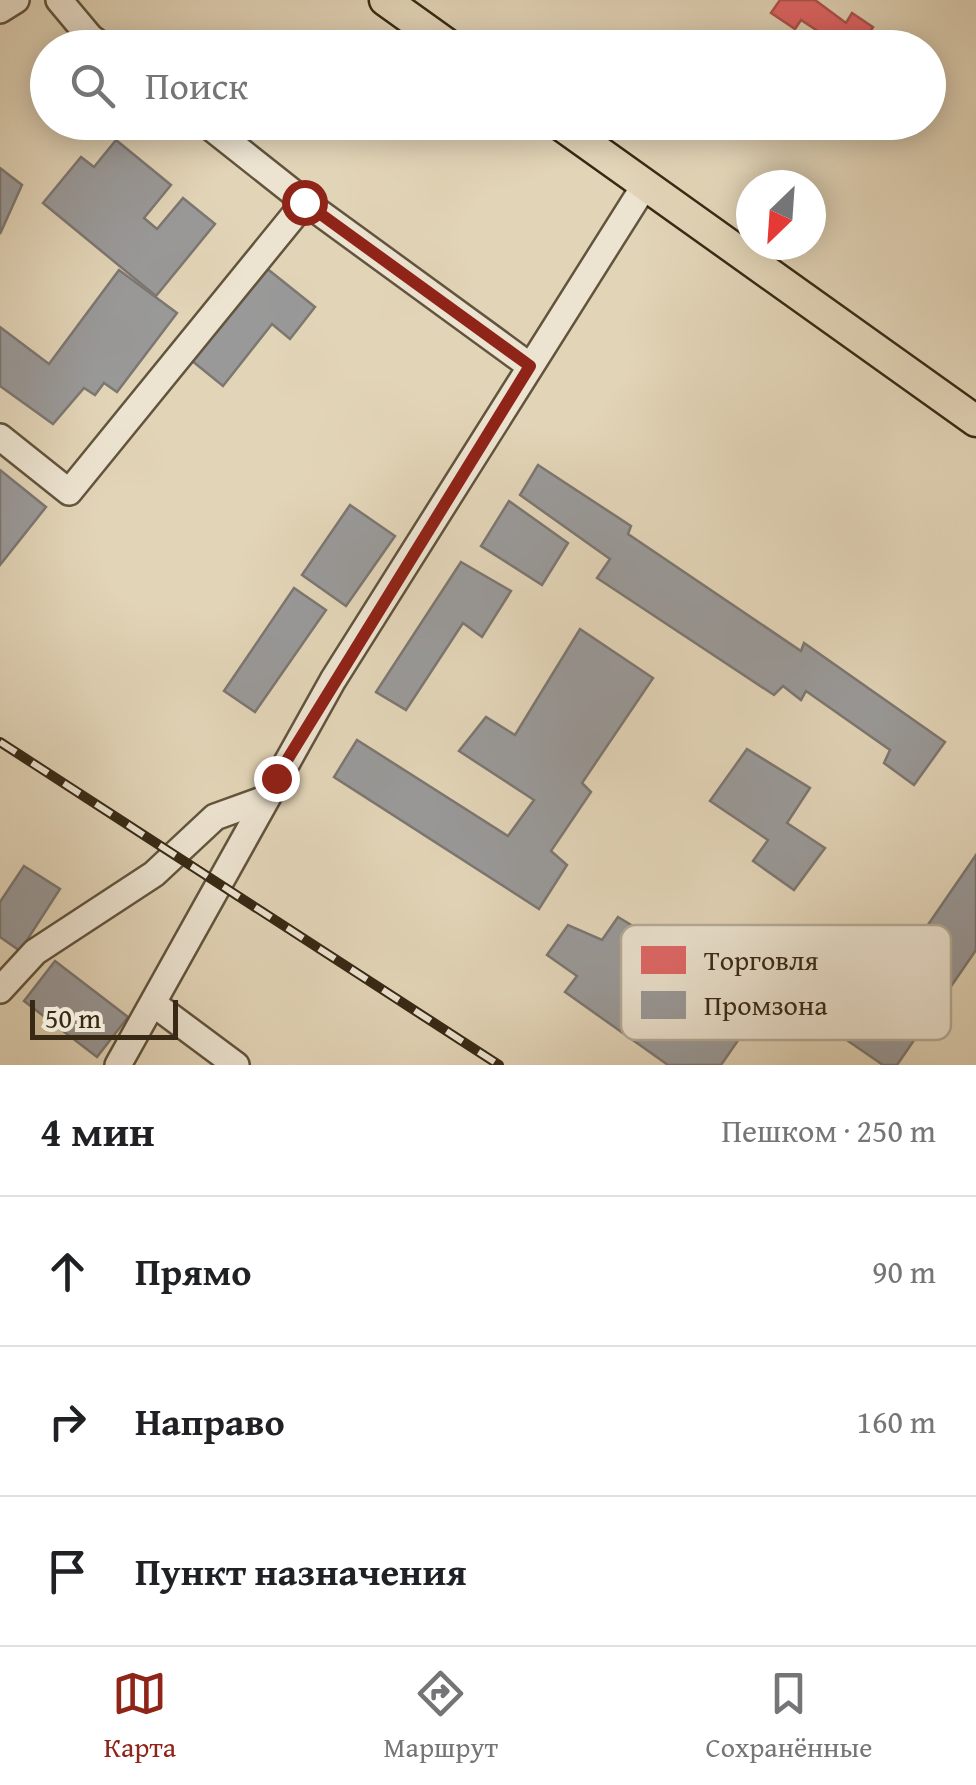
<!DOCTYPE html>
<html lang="ru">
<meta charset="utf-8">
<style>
:root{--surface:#fff;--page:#f2f2f2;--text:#202124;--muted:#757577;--line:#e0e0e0;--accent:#8f2418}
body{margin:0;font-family:"Gentium Book Plus",serif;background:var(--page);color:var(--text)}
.compass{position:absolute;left:736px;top:170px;width:90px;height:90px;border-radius:50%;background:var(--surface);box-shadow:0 5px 25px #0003;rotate:205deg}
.scale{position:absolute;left:30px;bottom:25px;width:148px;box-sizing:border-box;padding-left:10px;border:5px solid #372914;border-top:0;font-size:28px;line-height:35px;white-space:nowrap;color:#372914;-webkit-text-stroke:8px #ece3d0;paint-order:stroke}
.stop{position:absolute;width:30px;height:30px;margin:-22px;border:8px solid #8f2418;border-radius:50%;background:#fff}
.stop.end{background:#8f2418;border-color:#fff;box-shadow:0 2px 10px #0008}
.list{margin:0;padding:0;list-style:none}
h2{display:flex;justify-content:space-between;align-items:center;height:130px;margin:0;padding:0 40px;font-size:42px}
h2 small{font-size:32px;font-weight:400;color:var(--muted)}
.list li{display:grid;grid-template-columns:65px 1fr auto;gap:30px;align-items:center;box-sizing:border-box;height:150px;padding:0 40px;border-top:2px solid var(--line)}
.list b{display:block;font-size:38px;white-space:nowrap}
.list em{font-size:32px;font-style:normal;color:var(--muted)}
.icon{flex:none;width:55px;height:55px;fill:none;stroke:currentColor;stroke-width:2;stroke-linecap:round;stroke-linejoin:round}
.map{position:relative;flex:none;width:976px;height:1065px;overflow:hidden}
.search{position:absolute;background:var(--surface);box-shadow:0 5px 25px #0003;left:30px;right:30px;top:30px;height:110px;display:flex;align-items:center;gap:25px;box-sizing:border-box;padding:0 35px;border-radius:55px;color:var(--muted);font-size:38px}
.sheet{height:580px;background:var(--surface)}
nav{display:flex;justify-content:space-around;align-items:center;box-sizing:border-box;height:140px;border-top:2px solid var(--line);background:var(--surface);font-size:28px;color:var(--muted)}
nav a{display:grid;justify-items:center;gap:5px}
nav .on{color:var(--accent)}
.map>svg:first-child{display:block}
.shops{fill:#e06666;stroke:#ad544d;stroke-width:2.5}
.industry{fill:#999;stroke:#7c7771;stroke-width:2.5}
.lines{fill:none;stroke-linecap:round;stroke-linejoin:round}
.minor-casing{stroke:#62543d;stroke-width:30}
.major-casing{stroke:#372914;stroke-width:35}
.minor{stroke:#ece3d0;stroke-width:25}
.major{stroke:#e2d4b7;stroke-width:30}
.rail-casing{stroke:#372914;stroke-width:10}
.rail{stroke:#ece3d0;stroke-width:6;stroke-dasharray:19;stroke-linecap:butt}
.route{stroke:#8f2418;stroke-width:12}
.key{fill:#ece3d0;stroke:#b6ab98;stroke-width:2.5}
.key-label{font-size:28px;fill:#372914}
</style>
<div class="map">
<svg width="976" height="1065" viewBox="0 0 976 1065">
<rect width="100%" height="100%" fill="#e2d4b7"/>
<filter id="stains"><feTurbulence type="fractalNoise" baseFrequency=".002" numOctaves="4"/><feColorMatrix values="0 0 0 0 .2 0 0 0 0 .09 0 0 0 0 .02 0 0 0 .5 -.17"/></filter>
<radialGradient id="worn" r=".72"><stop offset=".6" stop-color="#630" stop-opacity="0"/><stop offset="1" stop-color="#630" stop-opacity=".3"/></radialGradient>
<path class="shops" d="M780,0H815L846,23L852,13L873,27L860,48H828L833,41L801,20L795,29L771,13Z"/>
<g class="industry">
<path d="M116,140L171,185L144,218L157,229L183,198L215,224L156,296L43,203L81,157L94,167Z"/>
<path d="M0,168L22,185L0,234Z"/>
<path d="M265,267L315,307L290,339L272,324L223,386L191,360Z"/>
<path d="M119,270L177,313L117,392L104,383L95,395L84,388L53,424L0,386V327L49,364Z"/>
<path d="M538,465L631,526L628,534L801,651L804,643L945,742L914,785L884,763L890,750L806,691L801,700L783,686L774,695L597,578L610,559L520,495Z"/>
<path d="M0,470L46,507L0,565Z"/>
<path d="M509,501L568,543L542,585L481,546Z"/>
<path d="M350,505L395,536L346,606L302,575Z"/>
<path d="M461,562L511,591L482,637L463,623L406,710L376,692Z"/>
<path d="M294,588L326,610L255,712L224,691Z"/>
<path d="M580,629L653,678L582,783L591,792L551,851L567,865L539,909L334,777L357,740L508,836L534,800L459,751L486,717L515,735Z"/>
<path d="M747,749L810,788L787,823L825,848L794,890L753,861L768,840L710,801Z"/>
<path d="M976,855V950L897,1065H883L848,1041Z"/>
<path d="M24,866L60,889L20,951L0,937V902Z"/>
<path d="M618,917L757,1001L731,1028L739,1039L721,1065H668L565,992L577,976L547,955L568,925L602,940Z"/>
<path d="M55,961L128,1017L97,1057L24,1001Z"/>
</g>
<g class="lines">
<defs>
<g id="minor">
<path d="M59,0L90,37L105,48"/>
<path d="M0,10L16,0"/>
<path d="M204,122L305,202L530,366"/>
<path d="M0,437L69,492L305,202"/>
<path d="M0,990L35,952L154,874L215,817L262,800"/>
<path d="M154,1004L236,1065"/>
<path d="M118,1065L333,680L645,185"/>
</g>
<g id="major">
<path d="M385,0L452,48"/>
<path d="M557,122L976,421"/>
</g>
</defs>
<use href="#minor" class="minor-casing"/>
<use href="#major" class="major-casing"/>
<use href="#minor" class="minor"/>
<use href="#major" class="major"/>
<defs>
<path id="rail" d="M0,742L499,1065"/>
</defs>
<use href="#rail" class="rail-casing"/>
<use href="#rail" class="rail"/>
</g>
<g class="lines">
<path class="route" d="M276,778L530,366L304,202"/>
</g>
<rect x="621" y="925" width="330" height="115" rx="15" class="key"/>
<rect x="641" y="946" width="45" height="28" fill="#e06666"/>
<rect x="641" y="991" width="45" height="28" fill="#999"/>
<g class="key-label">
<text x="704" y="970">Торговля</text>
<text x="704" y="1015">Промзона</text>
</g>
<rect width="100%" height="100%" filter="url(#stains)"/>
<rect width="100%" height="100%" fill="url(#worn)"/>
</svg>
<svg class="compass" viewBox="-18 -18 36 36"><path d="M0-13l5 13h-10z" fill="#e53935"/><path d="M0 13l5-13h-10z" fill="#757577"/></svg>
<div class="scale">50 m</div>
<div class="stop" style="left:304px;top:202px"></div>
<div class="stop end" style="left:276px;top:778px"></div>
<div class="search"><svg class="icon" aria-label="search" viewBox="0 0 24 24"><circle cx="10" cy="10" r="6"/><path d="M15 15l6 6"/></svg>Поиск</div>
</div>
<section class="sheet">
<h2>4 мин<small>Пешком · 250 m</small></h2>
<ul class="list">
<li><svg class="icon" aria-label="ahead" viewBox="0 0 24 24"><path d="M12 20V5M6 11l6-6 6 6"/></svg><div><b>Прямо</b></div><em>90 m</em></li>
<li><svg class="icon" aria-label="right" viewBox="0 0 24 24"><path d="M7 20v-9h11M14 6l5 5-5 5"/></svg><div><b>Направо</b></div><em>160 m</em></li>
<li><svg class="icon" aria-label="arrive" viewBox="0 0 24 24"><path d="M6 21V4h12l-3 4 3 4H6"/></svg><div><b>Пункт назначения</b></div></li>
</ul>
</section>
<nav>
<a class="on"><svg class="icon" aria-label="map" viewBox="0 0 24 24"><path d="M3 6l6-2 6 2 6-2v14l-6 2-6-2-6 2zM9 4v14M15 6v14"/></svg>Карта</a>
<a><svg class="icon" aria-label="directions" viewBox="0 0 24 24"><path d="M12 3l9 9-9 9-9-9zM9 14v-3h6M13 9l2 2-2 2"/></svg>Маршрут</a>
<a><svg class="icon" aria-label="saved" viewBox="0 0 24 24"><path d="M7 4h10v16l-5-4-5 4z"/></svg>Сохранённые</a>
</nav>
